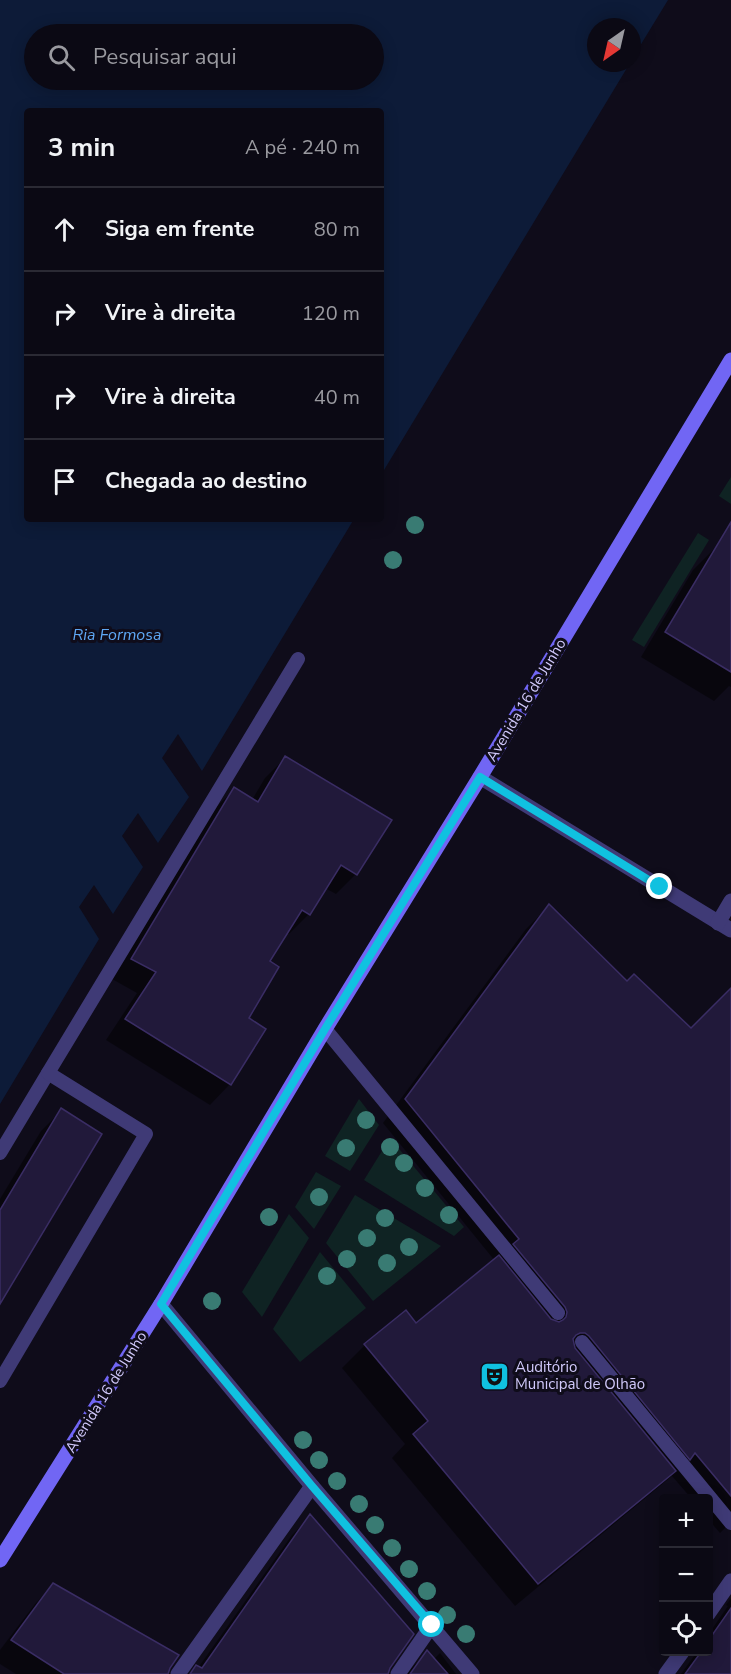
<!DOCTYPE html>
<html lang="pt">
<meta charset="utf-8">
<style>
:root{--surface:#0b0914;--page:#191722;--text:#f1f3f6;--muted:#9a9aa0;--line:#2b2a34}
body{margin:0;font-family:"Nunito Sans",sans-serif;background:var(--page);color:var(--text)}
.controls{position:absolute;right:18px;bottom:18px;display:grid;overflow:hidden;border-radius:6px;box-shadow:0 3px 15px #0003}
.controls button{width:54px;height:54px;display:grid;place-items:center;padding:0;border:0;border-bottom:2px solid var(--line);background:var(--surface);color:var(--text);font:30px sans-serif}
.compass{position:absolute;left:587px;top:18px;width:54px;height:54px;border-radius:50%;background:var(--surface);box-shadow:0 3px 15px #0003;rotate:214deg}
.stop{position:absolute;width:18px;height:18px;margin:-14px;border:4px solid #10c1e0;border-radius:50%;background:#fff}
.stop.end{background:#10c1e0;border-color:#fff;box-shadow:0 2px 6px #0008}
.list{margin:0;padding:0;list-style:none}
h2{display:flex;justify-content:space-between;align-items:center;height:78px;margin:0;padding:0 24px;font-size:26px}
h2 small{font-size:20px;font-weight:400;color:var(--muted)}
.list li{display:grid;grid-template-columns:39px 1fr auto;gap:18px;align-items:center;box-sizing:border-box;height:84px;padding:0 24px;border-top:2px solid var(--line)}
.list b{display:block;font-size:22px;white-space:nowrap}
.list em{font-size:20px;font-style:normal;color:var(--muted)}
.icon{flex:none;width:33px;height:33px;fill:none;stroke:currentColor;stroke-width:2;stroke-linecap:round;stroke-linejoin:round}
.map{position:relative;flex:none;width:731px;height:1674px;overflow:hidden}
.search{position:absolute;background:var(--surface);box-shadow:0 3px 15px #0003;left:24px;top:24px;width:360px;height:66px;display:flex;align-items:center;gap:15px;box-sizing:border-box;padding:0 21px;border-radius:33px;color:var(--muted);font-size:22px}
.panel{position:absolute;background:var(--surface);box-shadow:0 3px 15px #0003;left:24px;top:108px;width:360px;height:414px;border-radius:6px}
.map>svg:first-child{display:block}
.green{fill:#0f2323}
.water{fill:#0d1b38;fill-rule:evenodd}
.shadow{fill:#0007}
.building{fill:#21193a;stroke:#3a2d64;stroke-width:1.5}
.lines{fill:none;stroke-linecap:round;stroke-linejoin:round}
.service{stroke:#3f3a76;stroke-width:14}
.minor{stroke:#3f3a76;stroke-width:15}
.secondary{stroke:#7166f4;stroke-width:15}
.tree{fill:#397b73}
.route{stroke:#10c1e0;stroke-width:8}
.labels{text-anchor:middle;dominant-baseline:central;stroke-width:6;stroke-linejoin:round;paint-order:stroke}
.street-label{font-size:15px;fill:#d1c9fb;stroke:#0f0c1a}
.poi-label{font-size:15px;fill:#d1c9fb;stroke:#0f0c1a;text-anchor:start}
.water-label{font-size:16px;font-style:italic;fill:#5ea7f4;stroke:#0f0c1a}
</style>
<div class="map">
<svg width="731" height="1674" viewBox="0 0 731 1674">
<rect width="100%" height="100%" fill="#0f0c1a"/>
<g class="green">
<path d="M731,477V504L719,496Z"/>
<path d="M698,533L709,540L644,647L632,640Z"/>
<path d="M359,1099L379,1125L350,1171L325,1156Z"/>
<path d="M390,1138L464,1227L454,1236L364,1180Z"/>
<path d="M316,1172L341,1186L314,1229L295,1207Z"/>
<path d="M355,1195L441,1246L373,1301L326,1243Z"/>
<path d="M289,1214L309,1238L262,1317L242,1292Z"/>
<path d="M320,1252L366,1308L300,1362L273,1329Z"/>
</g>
<path class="water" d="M0,0H668L632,59V27H596V63H630L381,475V111H27V519H354L202,771L178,734L162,758L189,797L158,843L138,813L122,836L143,867L113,914L94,885L79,907L99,939L0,1104ZM34,34H374V80H34Z"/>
<g class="shadow">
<path d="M718,545L731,553V687L729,686L714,701L641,657L693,570Z"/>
<path d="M285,758L356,874L336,894L325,888L309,914L289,934L286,933L268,962L247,1018L264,1030L230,1084L210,1105L106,1040L137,993L112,979L214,809L235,789L252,800L265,778Z"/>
<path d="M549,906L627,983L691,1030L731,990V1522L720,1533L708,1519V1498H691L672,1476L515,1606L392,1458L405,1444L342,1368L365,1345L405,1312L416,1325L495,1261L383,1123L526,929Z"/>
<path d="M62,1110L0,1301V1199L41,1131Z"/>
<path d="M310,1517L388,1668V1674H190L196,1667L198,1668L292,1535Z"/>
<path d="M53,1585L169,1668L167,1674H16L0,1664V1650L35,1604Z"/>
<path d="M731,1598V1674H681L697,1652H708V1635L728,1606L726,1605Z"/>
<path d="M427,1652L433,1660L440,1653L456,1674H406Z"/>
</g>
<g class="building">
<path d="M731,522V672L665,632Z"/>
<path d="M285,756L392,820L357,875L341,865L310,915L302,910L270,961L279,967L249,1018L266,1029L231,1085L125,1019L156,972L131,959L234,787L258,802Z"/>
<path d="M549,904L627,981L634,974L691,1028L731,988V1496L695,1453L690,1460L589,1336L585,1333H580L576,1335L573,1339L575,1348L676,1471L538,1584L413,1434L428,1421L364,1344L406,1310L416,1323L499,1255L551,1319L559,1322L563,1320L566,1317L567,1312L565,1307L513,1244L519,1239L405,1099Z"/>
<path d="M61,1108L102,1134L0,1304V1210Z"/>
<path d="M310,1514L414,1634L390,1668L388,1674H190L196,1665L202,1668Z"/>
<path d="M53,1583L179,1655L170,1668L168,1674H64L11,1640Z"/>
<path d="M731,1608V1674H685L701,1652H708V1641Z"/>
<path d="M427,1650L448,1674H410Z"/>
</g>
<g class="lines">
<g class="service">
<path d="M325,1029L558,1313"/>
<path d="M0,1153L48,1073"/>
<path d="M582,1342L731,1523"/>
<path d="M0,1381L146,1134L48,1073L298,659"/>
</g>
<g class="minor">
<path d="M480,777L731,930"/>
<path d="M718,923L731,901"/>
<path d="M161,1304L312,1486L472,1674"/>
<path d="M708,1614L731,1581"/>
<path d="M178,1674L312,1486"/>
<path d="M398,1674L432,1625"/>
<path d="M666,1674L682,1652"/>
</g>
<path class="secondary" d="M0,1560L161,1304L325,1029L480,777L731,360"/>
</g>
<g class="tree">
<circle cx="415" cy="525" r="9"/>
<circle cx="393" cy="560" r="9"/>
<circle cx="366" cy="1120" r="9"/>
<circle cx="390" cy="1147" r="9"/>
<circle cx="346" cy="1148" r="9"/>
<circle cx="404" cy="1163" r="9"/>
<circle cx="425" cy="1188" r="9"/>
<circle cx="319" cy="1197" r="9"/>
<circle cx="449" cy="1215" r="9"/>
<circle cx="269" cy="1217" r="9"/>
<circle cx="385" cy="1218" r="9"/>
<circle cx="367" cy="1238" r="9"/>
<circle cx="409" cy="1247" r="9"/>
<circle cx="347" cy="1259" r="9"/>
<circle cx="387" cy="1263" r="9"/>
<circle cx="327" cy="1276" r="9"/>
<circle cx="212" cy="1301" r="9"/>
<circle cx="303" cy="1440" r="9"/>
<circle cx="319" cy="1460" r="9"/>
<circle cx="337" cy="1481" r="9"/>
<circle cx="359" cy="1504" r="9"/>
<circle cx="375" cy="1525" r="9"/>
<circle cx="392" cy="1548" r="9"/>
<circle cx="409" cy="1569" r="9"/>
<circle cx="427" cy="1591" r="9"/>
<circle cx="447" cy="1615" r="9"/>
<circle cx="466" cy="1634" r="9"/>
</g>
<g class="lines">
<path class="route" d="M432,1625L312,1486L161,1304L325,1029L480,777L660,887"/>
</g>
<defs>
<symbol id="theatre-square" viewBox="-11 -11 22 22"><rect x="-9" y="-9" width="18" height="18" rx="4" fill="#10c1e0" stroke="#0f0c1a"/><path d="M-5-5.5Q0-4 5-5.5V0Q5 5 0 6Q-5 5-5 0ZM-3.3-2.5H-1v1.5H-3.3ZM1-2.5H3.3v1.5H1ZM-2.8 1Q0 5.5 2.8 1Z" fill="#111"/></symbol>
</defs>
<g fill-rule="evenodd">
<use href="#theatre-square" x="478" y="1360" width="33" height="33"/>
</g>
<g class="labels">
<g class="street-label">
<text transform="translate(526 700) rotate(-59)">Avenida 16 de Junho</text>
<text transform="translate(106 1392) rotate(-58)">Avenida 16 de Junho</text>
</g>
<g class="poi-label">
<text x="515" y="1367">Auditório<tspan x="515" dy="17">Municipal de Olhão</tspan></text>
</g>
<g class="water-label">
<text x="117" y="635">Ria Formosa</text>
</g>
</g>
</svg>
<div class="controls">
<button>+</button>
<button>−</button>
<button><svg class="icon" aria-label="locate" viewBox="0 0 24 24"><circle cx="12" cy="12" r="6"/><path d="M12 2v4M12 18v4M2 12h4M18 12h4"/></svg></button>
</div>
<svg class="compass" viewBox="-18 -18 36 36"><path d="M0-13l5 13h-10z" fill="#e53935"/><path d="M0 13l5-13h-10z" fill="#9a9aa0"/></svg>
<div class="stop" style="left:432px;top:1625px"></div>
<div class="stop end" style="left:660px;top:887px"></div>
<div class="search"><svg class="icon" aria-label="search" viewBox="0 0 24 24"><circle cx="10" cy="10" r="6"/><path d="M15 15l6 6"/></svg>Pesquisar aqui</div>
<section class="panel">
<h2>3 min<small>A pé · 240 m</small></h2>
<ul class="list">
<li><svg class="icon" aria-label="ahead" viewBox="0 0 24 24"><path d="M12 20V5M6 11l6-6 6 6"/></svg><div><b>Siga em frente</b></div><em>80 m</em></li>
<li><svg class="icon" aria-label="right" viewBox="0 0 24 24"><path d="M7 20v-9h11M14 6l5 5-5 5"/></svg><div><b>Vire à direita</b></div><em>120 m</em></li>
<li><svg class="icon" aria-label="right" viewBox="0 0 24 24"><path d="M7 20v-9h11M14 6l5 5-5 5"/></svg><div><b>Vire à direita</b></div><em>40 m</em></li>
<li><svg class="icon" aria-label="arrive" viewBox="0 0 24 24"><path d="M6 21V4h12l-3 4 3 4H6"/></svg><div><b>Chegada ao destino</b></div></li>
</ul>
</section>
</div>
